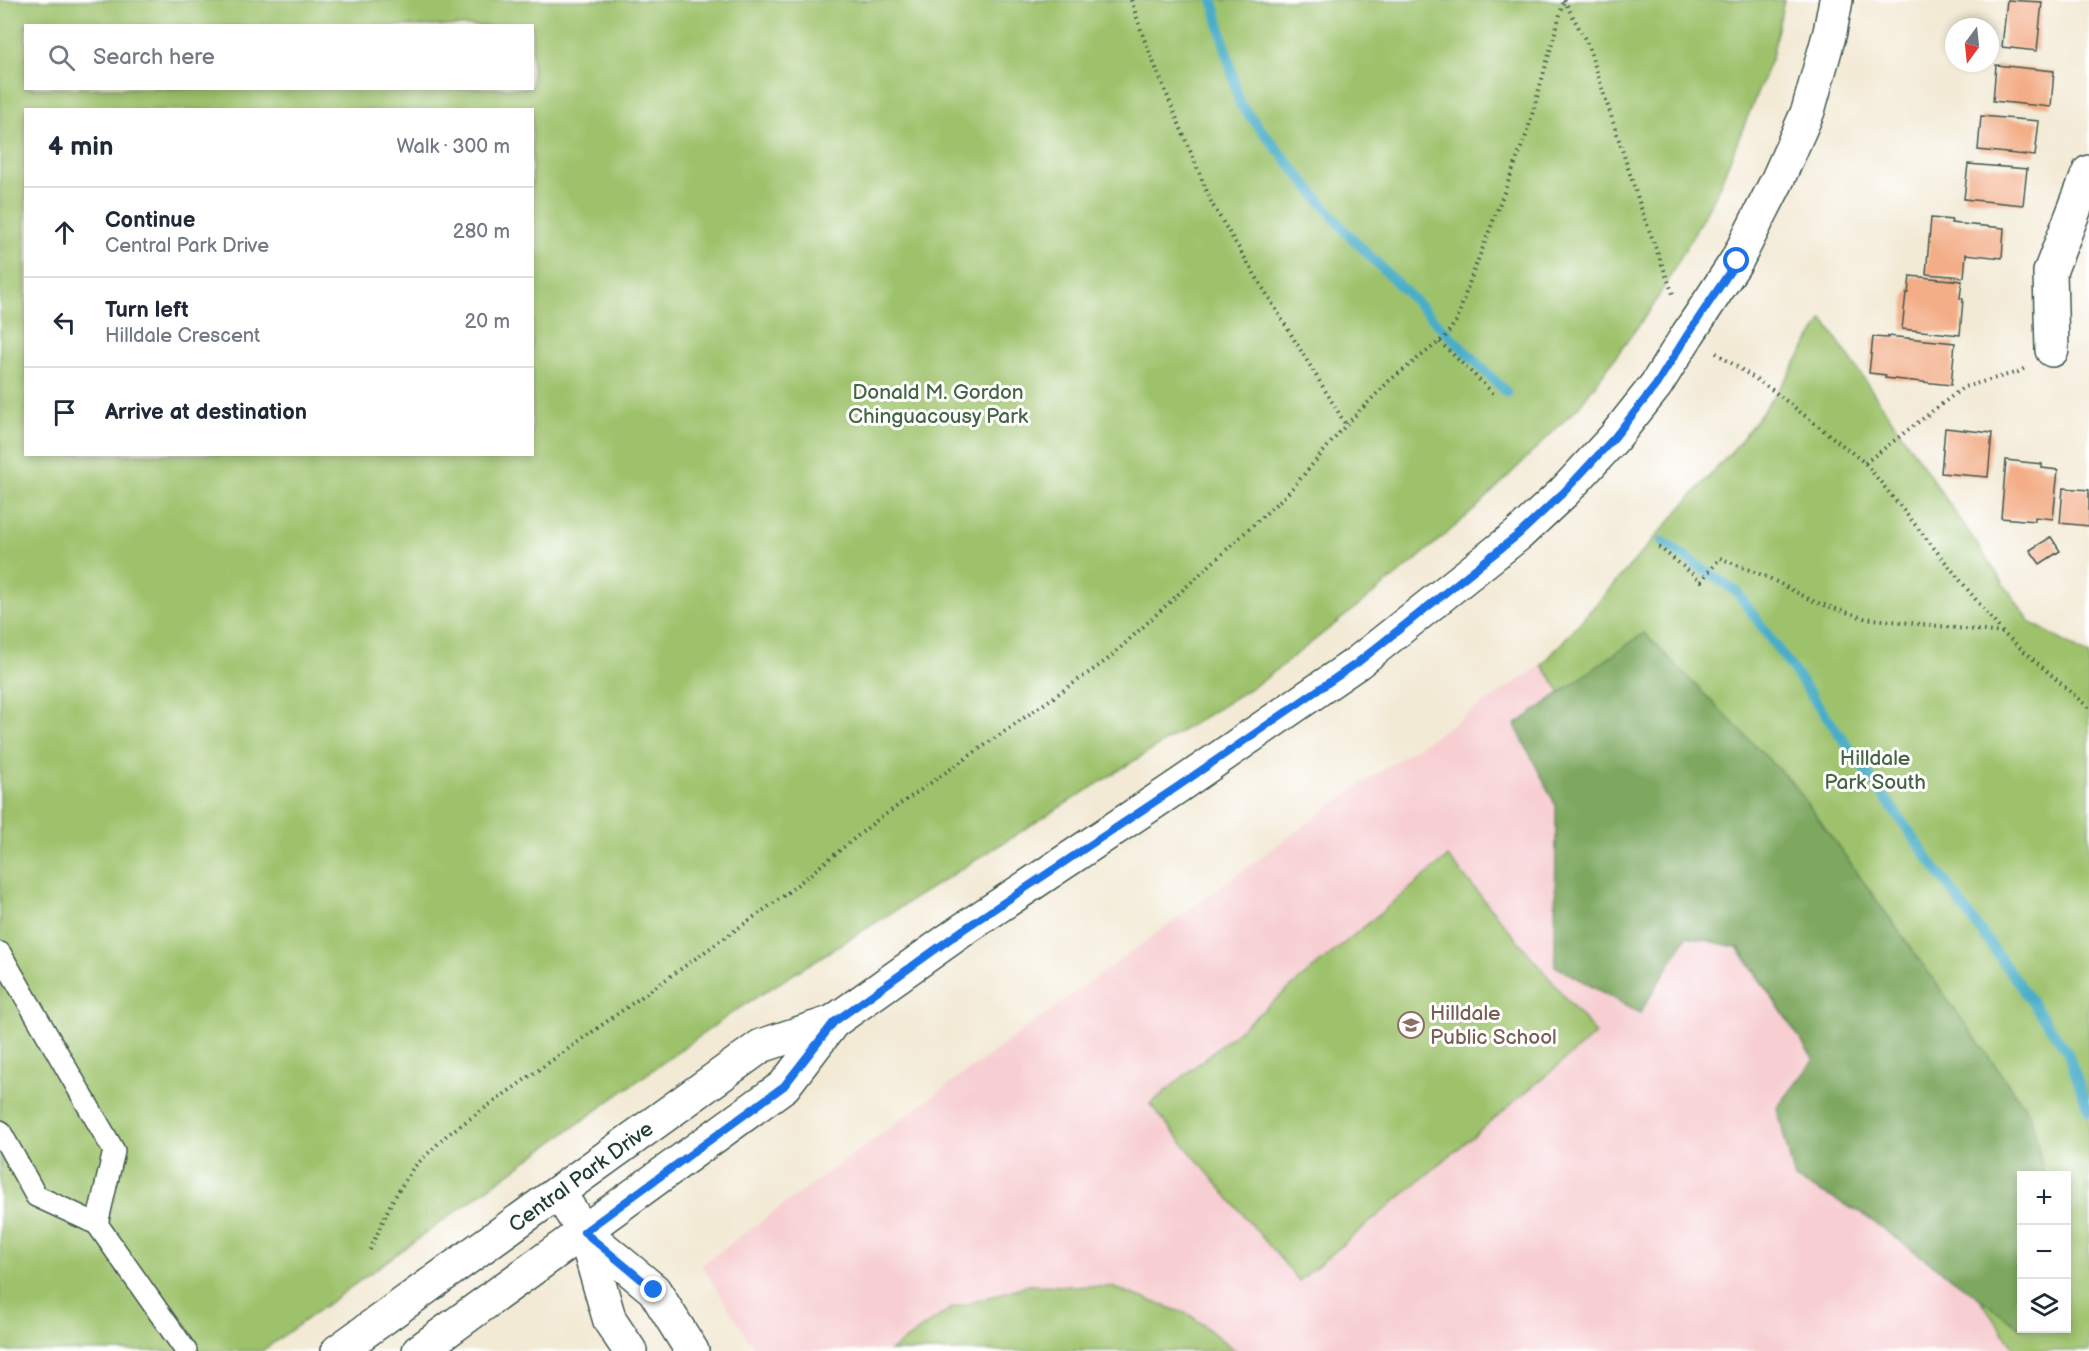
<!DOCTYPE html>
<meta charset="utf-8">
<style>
:root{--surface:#fff;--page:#f6f6f7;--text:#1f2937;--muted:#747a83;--line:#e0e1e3}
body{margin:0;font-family:"Balsamiq Sans",sans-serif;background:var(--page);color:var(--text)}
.controls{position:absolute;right:18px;bottom:18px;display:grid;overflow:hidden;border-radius:0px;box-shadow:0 3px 9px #0003}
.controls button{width:54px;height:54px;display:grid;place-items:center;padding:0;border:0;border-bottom:2px solid var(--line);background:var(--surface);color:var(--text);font:30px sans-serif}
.compass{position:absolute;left:1945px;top:18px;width:54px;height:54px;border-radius:50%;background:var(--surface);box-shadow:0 3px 9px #0003;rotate:195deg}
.stop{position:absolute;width:18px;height:18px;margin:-14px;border:4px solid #1a73e8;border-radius:50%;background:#fff}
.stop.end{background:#1a73e8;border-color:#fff;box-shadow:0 2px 6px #0008}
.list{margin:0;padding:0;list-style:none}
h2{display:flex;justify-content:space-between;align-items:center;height:78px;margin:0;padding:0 24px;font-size:26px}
h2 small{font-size:20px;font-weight:400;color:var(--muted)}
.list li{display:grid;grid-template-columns:39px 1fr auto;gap:18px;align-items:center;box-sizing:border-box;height:90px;padding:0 24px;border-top:2px solid var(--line)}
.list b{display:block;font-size:22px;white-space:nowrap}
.list p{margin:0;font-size:20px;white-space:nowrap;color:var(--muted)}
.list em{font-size:20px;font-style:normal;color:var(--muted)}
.icon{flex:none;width:33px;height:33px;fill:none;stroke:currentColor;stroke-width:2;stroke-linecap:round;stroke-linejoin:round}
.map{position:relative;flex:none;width:2089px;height:1351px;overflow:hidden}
.search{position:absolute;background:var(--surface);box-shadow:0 3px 9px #0003;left:24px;top:24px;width:510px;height:66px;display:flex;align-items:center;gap:15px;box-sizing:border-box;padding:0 21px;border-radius:0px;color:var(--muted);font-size:22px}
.panel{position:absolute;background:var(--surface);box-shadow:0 3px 9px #0003;left:24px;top:108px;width:510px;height:348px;border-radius:0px}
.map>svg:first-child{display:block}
.built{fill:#f7cfd2}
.green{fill:#9ec26c;stroke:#5e8050;stroke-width:1.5;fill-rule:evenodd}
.forest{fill:#7ea860;stroke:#4e724a;stroke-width:1.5}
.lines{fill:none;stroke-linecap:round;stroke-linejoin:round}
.stream{stroke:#49adc8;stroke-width:10}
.building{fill:#f3ad87}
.service-casing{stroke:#3f574c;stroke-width:24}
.minor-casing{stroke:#3f574c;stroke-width:36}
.tertiary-casing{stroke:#3f574c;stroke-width:36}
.path{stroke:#3f574c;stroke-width:4;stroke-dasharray:1.5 4.5;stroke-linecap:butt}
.service{stroke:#fff;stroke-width:21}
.minor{stroke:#fff;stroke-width:33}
.tertiary{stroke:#fff;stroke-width:33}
.route{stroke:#1a73e8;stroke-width:8}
.labels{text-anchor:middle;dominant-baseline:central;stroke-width:6;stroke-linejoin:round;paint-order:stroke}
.park-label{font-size:21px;fill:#456545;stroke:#fff}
.education-label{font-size:21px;fill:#785e54;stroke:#fff;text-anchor:start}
.street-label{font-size:21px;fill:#1f3d34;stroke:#fff}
</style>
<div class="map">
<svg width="2089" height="1351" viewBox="0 0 2089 1351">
<rect width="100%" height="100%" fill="#fff"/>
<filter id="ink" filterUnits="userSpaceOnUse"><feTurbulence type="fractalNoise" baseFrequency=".0167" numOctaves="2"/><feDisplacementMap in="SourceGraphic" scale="12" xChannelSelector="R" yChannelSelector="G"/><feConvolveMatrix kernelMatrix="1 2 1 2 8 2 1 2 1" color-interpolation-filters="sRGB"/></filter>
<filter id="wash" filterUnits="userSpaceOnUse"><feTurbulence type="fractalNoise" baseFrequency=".008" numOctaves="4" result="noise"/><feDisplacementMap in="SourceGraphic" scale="24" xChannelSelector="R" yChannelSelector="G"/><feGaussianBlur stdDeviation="1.35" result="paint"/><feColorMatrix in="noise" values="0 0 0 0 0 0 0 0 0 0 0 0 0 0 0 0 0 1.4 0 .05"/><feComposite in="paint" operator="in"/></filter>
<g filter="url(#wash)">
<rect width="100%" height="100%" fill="#f3ead5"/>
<path class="built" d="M1542,665L2016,1351H756L701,1265L1360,785Z"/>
<g class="green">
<path d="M0,0H1784L1772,57L1716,194L1653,306L1580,405L1474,510L1410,565L1265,679L736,1010L262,1351H0ZM26,26H532V88H26ZM26,110H532V454H26Z"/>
<path d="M1823,319L2030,622L2089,656V1351H2016L1542,665L1738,444L1782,385ZM2022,1176H2066V1328H2022Z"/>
<path d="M1448,857L1596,1034L1299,1281L1150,1104Z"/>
<path d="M1029,1285L1112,1287L1190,1315L1236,1351H890L950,1309Z"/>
</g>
<path class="forest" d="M1644,633L1795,786L2031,1116L2044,1175L2022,1176L2021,1328L1861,1213L1795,1179L1777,1108L1814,1060L1740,948L1687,936L1640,1013L1555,966L1556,806L1515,725Z"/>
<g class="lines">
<g class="stream">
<path d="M1213,0L1240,104L1344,230L1507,393"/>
<path d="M1662,541L1737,592L2067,1051L2089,1112"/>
</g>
</g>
<g id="blocks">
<g class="building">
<path d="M2007,0L2042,2L2037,51L2002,47Z"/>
<path d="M1996,65L2054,71L2051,107L1993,101Z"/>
<path d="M1981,116L2039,121L2035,156L1978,150Z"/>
<path d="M1968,164L2027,169L2023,205L1964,199Z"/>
<path d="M1931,218L1952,220L1951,223L2004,228L2002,258L1966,254L1964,277L1926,274Z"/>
<path d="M1910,276L1962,281L1960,298L1963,299L1960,335L1902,329L1906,293H1908Z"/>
<path d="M1888,336L1955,343L1951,385L1885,378L1886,375L1869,373L1873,337L1888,338Z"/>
<path d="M1945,428L1992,433L1988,477L1941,473Z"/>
<path d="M2006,460L2042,464V468L2058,470L2053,519L2035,517V521L2001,518Z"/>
<path d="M2063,488L2089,490V526L2060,523Z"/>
<path d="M2051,537L2060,551L2040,564L2030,550Z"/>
</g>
</g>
</g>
<g filter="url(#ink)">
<use href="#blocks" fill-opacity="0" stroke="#3f574c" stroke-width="1.5"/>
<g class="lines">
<defs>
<g id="service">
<path d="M0,953L114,1151L97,1224L36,1196L0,1131"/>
<path d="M97,1224L186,1351"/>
</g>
<g id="minor">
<path d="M2052,350L2050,272L2089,172"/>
<path d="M559,1193L584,1232L610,1321L630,1351"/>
<path d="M584,1232L654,1290L692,1351"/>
</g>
<g id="tertiary">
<path d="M338,1351L761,1046L833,1022"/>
<path d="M419,1351L784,1086L833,1022L964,929L1177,787L1357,663L1519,534L1564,492L1614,438L1656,385L1688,334L1737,260L1777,181L1808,111L1830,32L1836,0"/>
</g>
</defs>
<use href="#service" class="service-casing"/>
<use href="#minor" class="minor-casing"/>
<use href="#tertiary" class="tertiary-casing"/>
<g class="path">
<path d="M1131,0L1144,39L1212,204L1346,425"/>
<path d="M1564,0L1588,45L1642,211L1673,294"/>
<path d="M1440,342L1495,395"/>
<path d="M1716,353L1771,389L1865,463L2003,633L2089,708"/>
<path d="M1865,463L1964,387L2018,372L2025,368"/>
<path d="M1659,547L1701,581L1720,558L1767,577L1815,602L1864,618L2003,633"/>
<path d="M370,1250L391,1203L413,1168L447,1135L782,897L876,821L1107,660L1289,492L1346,425L1389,381L1444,338L1457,320L1468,286L1527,133L1564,0"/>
</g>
<use href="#service" class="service"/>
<use href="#minor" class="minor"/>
<use href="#tertiary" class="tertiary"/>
</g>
</g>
<g class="lines" filter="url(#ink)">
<path class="route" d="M654,1290L584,1232L784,1086L834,1022L964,929L1177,787L1357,663L1519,534L1564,492L1614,438L1656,385L1688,334L1737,261"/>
</g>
<defs>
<symbol id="school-ring" viewBox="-11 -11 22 22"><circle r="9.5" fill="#fff" stroke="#8d6e63" stroke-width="1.5"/><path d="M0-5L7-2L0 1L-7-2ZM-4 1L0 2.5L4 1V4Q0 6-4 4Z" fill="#8d6e63"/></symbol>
</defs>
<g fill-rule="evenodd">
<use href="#school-ring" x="1396" y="1010" width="30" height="30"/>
</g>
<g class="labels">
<g class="park-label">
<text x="938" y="392">Donald M. Gordon<tspan x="938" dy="24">Chinguacousy Park</tspan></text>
<text x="1875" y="758">Hilldale<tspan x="1875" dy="24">Park South</tspan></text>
</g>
<g class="education-label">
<text x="1430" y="1013">Hilldale<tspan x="1430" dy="24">Public School</tspan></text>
</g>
<g class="street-label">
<text transform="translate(581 1177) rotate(-36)">Central Park Drive</text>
</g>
</g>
</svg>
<div class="controls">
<button>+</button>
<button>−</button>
<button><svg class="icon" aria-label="layers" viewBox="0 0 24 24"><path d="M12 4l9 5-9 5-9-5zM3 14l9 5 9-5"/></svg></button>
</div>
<svg class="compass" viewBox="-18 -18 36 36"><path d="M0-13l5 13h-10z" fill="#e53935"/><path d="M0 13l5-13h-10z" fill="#747a83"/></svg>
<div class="stop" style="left:1737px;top:261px"></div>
<div class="stop end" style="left:654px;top:1290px"></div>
<div class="search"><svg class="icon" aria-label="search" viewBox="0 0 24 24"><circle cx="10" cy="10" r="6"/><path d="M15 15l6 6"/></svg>Search here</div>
<section class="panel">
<h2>4 min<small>Walk · 300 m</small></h2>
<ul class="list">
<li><svg class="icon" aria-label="ahead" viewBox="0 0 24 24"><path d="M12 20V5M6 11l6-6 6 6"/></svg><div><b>Continue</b><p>Central Park Drive</p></div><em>280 m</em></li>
<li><svg class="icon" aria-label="left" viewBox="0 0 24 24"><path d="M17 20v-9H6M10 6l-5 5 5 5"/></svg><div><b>Turn left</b><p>Hilldale Crescent</p></div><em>20 m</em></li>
<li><svg class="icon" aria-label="arrive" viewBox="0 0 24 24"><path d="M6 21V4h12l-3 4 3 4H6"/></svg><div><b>Arrive at destination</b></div></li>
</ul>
</section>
</div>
